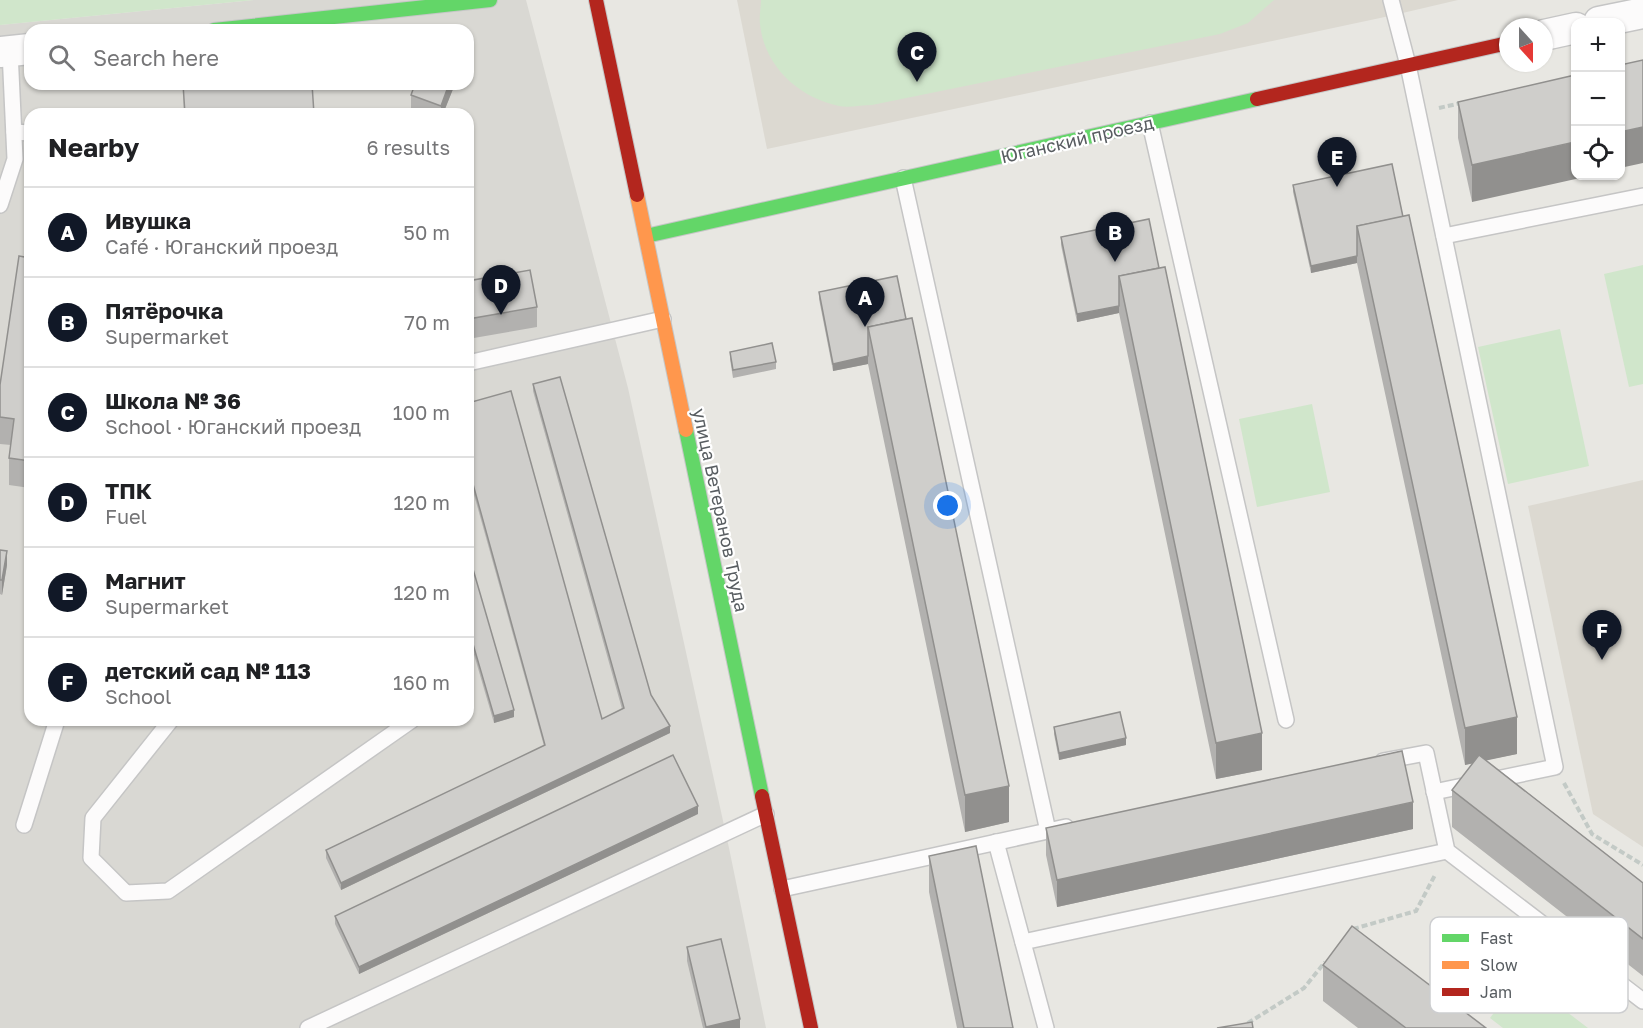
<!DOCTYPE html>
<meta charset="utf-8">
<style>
:root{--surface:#fff;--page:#f2f2f2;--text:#202124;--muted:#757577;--line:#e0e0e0;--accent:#111827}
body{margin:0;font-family:"Golos Text",sans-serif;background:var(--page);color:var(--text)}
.controls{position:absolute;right:18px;top:18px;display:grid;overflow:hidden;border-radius:12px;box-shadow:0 2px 4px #0004}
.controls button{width:54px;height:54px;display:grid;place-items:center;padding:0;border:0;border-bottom:2px solid var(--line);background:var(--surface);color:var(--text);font:30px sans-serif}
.compass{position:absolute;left:1499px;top:18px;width:54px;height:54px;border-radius:50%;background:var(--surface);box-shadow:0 2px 4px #0004;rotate:159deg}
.you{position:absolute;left:948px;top:506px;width:21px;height:21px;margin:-15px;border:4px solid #fff;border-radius:50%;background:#1a73e8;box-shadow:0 0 0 9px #1a73e833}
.badge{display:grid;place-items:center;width:39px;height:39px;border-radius:50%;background:var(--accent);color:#fff;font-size:20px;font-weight:700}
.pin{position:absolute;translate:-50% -50px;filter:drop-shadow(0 2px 3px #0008)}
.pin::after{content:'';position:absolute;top:32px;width:21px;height:18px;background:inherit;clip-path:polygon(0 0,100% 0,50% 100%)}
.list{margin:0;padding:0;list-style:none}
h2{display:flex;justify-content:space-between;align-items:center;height:78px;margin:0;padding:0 24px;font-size:26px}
h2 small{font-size:20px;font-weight:400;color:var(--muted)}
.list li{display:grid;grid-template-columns:39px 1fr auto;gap:18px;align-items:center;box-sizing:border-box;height:90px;padding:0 24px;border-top:2px solid var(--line)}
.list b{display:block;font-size:22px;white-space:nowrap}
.list p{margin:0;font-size:20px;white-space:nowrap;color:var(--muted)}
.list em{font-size:20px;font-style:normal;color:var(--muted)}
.icon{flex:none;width:33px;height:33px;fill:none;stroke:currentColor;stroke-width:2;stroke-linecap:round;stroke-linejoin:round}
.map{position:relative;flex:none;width:1643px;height:1028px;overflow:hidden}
.search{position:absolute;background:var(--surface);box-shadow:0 2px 4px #0004;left:24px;top:24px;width:450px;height:66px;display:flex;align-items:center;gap:15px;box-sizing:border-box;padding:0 21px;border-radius:18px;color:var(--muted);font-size:22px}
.panel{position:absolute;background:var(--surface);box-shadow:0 2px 4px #0004;left:24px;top:108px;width:450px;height:618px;border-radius:18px}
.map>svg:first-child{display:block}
.industrial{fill:#d9d8d3;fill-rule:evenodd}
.education{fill:#dcd9d1}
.green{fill:#d0e6cb}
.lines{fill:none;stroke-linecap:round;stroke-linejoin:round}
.lane-casing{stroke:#c5c5c5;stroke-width:18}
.street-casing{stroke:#c5c5c5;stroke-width:33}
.fast-casing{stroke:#c5c6c6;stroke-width:16}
.slow-casing{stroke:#c5c6c6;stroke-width:16}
.jam-casing{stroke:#c5c6c6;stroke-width:16}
.path{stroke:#c3cac6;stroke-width:4;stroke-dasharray:6 3;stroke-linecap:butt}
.lane{stroke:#fcfbfb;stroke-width:15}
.street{stroke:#fcfbfb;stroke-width:30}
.fast{stroke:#63d668;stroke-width:14}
.slow{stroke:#ff974d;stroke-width:14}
.jam{stroke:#b3261e;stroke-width:14}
.wall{fill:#b2b1af}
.shaded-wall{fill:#91908e}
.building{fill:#cfcecb;stroke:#91908e;stroke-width:1.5}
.labels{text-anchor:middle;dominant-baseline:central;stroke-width:4.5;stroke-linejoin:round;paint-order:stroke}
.street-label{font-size:18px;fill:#585d61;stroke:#fff}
.key{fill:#fff;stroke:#cdced0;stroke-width:1.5}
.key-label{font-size:16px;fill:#585d61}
</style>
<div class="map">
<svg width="1643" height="1028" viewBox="0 0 1643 1028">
<rect width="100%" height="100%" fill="#e8e7e2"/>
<path class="industrial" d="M254,0H526L628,388L729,848L766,1028H0V25ZM30,30H468V84H30ZM30,114H468V720H30Z"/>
<g class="education">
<path d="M737,0H1458L1394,15L767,149Z"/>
<path d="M1643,480V847L1593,814L1528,506Z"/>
</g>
<g class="green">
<path d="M0,0H254L0,25Z"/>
<path d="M761,0H1274L1248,23L1220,34L872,105C862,105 849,108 839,106C799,98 764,66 760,24C759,16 761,8 761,0Z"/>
<path d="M1643,265V384L1629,387L1604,274Z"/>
<path d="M1560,329L1589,466L1508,484L1478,347Z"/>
<path d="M1312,404L1330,492L1257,507L1239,419Z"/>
<path d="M1521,977L1588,1028H1503L1490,1018Z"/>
</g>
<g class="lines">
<defs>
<g id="lane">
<path d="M1391,0L1408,65L1555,767L1434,792"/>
<path d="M1150,123L1286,720"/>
<path d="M14,132L30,133"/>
<path d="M903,178L1048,831"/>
<path d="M0,205L15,159L10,51"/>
<path d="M1444,236L1643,196"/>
<path d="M468,363L663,319"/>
<path d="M171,720L93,818L91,858L126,893L168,891L412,720"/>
<path d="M1383,761L1426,753L1447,851L1643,1001"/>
<path d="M24,825L57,720"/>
<path d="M996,842L1046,1028"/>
<path d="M782,889L1066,827"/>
<path d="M1023,942L1447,851"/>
<path d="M308,1028L766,814"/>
</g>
<g id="street">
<path d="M1599,22L1643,13"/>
<path d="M1544,35L1576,28"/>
<path d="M0,52L30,49"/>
</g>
<g id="fast">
<path d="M214,30L490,0"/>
<path d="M646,236L1257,99"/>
<path d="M686,430L762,796"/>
</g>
<path id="slow" d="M637,195L686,430"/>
<g id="jam">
<path d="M596,0L637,195"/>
<path d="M1257,99L1508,43"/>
<path d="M762,796L811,1028"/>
</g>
</defs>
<use href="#lane" class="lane-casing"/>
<use href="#street" class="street-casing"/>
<use href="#fast" class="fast-casing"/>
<use href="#slow" class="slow-casing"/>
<use href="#jam" class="jam-casing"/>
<g class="path">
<path d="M1439,108L1461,103"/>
<path d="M1564,783L1592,834L1643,865"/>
<path d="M1353,929L1416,911L1435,875"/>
<path d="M1240,1028L1304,988L1325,962"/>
</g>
<use href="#lane" class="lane"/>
<use href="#street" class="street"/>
<use href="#fast" class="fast"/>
<use href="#slow" class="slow"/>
<use href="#jam" class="jam"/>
</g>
<g class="wall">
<path d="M1575,75L1472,202L1458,138V102Z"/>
<path d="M183,84H312L314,114H184Z"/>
<path d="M415,84H455L443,114H424L411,109V95Z"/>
<path d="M1392,164L1517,754L1486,760L1643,883V976L1452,827V790L1473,763L1465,765L1357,263L1311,273L1293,192V185Z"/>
<path d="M1149,219L1262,770L1216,779L1119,313L1077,322L1061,245V237Z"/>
<path d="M30,258V488L9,485V458L11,445L0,444V385Z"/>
<path d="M468,281L537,307V327L468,339Z"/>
<path d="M819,292L906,319L1009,822L965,832L868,364L833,371L819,299Z"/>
<path d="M730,352L776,362V369L733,378L730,359Z"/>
<path d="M533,384L651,695L670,733L341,890L326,858V850L544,746L468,473V403L602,719L622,709L533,391Z"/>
<path d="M0,550L7,565L2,595L0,594Z"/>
<path d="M468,552L514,717L494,723L468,634Z"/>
<path d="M1054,727L1126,745L1059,760L1054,734Z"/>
<path d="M698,814L359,974L335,924V916Z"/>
<path d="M1046,828L1413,829L1057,907L1046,855Z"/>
<path d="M929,856L1013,1028H957L929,892Z"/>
<path d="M687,947L740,1028H703L687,961Z"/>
<path d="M1323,965L1486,1028H1358L1323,1001Z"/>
</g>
<g class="shaded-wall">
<path d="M449,84H455L443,114H441V106Z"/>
<path d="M1643,127V163L1620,168V132Z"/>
<path d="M1575,142V176H1589L1472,202V165Z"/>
<path d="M1357,256V263L1311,273V266Z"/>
<path d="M1119,306V313L1077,322V314Z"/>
<path d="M868,356V364L833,371V364Z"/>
<path d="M7,551V565L2,595V580Z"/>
<path d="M514,710V717L494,723V716Z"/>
<path d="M1517,717V754L1465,765V728Z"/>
<path d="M670,726V733L341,890V883Z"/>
<path d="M1262,733V770L1216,779V743Z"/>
<path d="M1126,738V745L1059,760V753Z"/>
<path d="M1009,786V822L965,832V795Z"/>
<path d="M1413,802V829L1057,907V880Z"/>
<path d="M698,806V814L359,974V967Z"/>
<path d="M740,1019V1028H706V1027Z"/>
</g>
<g class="building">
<path d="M437,25L449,30H435Z"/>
<path d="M1643,60V127L1620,132V65Z"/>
<path d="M1575,75V142L1472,165L1458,102Z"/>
<path d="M183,84H312L314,114H185Z"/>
<path d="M415,84H449L441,106L411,95Z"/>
<path d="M1392,164L1403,217L1357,226V256L1311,266L1293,185Z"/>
<path d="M1409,215L1517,717L1465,728L1357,226Z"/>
<path d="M1149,219L1159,268L1119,276V306L1077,314L1061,237Z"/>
<path d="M19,256L30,258V461L9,458L14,419L0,417V385Z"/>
<path d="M1165,267L1262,733L1216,743L1119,276Z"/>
<path d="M530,270L537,307L468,319V281Z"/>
<path d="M897,276L906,319L868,327V356L833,364L819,292Z"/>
<path d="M912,318L1009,786L965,795L868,327Z"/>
<path d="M772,343L776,362L733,370L730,352Z"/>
<path d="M560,377L651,695L670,726L341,883L326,850L545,745L468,466V403L511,391L602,719L624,708L533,384Z"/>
<path d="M0,550L7,551L2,580H0Z"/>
<path d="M468,552L514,710L494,716L468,627Z"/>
<path d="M1120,712L1126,738L1059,753L1054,727Z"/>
<path d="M1402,751L1413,802L1057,880L1046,828Z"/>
<path d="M673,755L698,806L359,967L335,916Z"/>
<path d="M1479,755L1643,883V939L1452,790Z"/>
<path d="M976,846L1013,1028H964L929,856Z"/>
<path d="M1352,926L1486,1028H1406L1323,965Z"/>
<path d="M721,939L740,1019L706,1027L687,947Z"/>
<path d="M1252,1022L1253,1028H1217Z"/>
</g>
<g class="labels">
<g class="street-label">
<text transform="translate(1077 139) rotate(-13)">Юганский проезд</text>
<text transform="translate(721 510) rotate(78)">улица Ветеранов Труда</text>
</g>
</g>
<rect x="1430" y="917" width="198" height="96" rx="9" class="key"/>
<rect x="1442" y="934" width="27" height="8" fill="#63d668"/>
<rect x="1442" y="961" width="27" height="8" fill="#ff974d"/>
<rect x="1442" y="988" width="27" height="8" fill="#b3261e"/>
<g class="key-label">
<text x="1480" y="944">Fast</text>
<text x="1480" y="971">Slow</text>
<text x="1480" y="998">Jam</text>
</g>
</svg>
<div class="controls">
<button>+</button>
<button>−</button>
<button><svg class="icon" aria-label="locate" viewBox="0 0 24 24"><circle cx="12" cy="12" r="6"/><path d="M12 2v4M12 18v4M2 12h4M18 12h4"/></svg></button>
</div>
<svg class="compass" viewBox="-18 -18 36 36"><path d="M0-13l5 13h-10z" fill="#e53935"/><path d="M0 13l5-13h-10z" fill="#757577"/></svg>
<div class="you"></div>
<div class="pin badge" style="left:865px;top:327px">A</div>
<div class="pin badge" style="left:1115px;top:262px">B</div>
<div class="pin badge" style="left:917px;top:82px">C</div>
<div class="pin badge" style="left:501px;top:315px">D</div>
<div class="pin badge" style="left:1337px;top:187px">E</div>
<div class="pin badge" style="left:1602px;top:660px">F</div>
<div class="search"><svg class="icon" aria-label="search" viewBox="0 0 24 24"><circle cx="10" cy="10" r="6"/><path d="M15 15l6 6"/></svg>Search here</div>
<section class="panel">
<h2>Nearby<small>6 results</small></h2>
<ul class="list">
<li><span class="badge">A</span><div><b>Ивушка</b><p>Café · Юганский проезд</p></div><em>50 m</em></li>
<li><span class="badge">B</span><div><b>Пятёрочка</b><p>Supermarket</p></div><em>70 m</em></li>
<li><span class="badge">C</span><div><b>Школа № 36</b><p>School · Юганский проезд</p></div><em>100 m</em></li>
<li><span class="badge">D</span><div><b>ТПК</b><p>Fuel</p></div><em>120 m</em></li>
<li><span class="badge">E</span><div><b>Магнит</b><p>Supermarket</p></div><em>120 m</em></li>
<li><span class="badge">F</span><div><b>детский сад № 113</b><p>School</p></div><em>160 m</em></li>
</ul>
</section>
</div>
